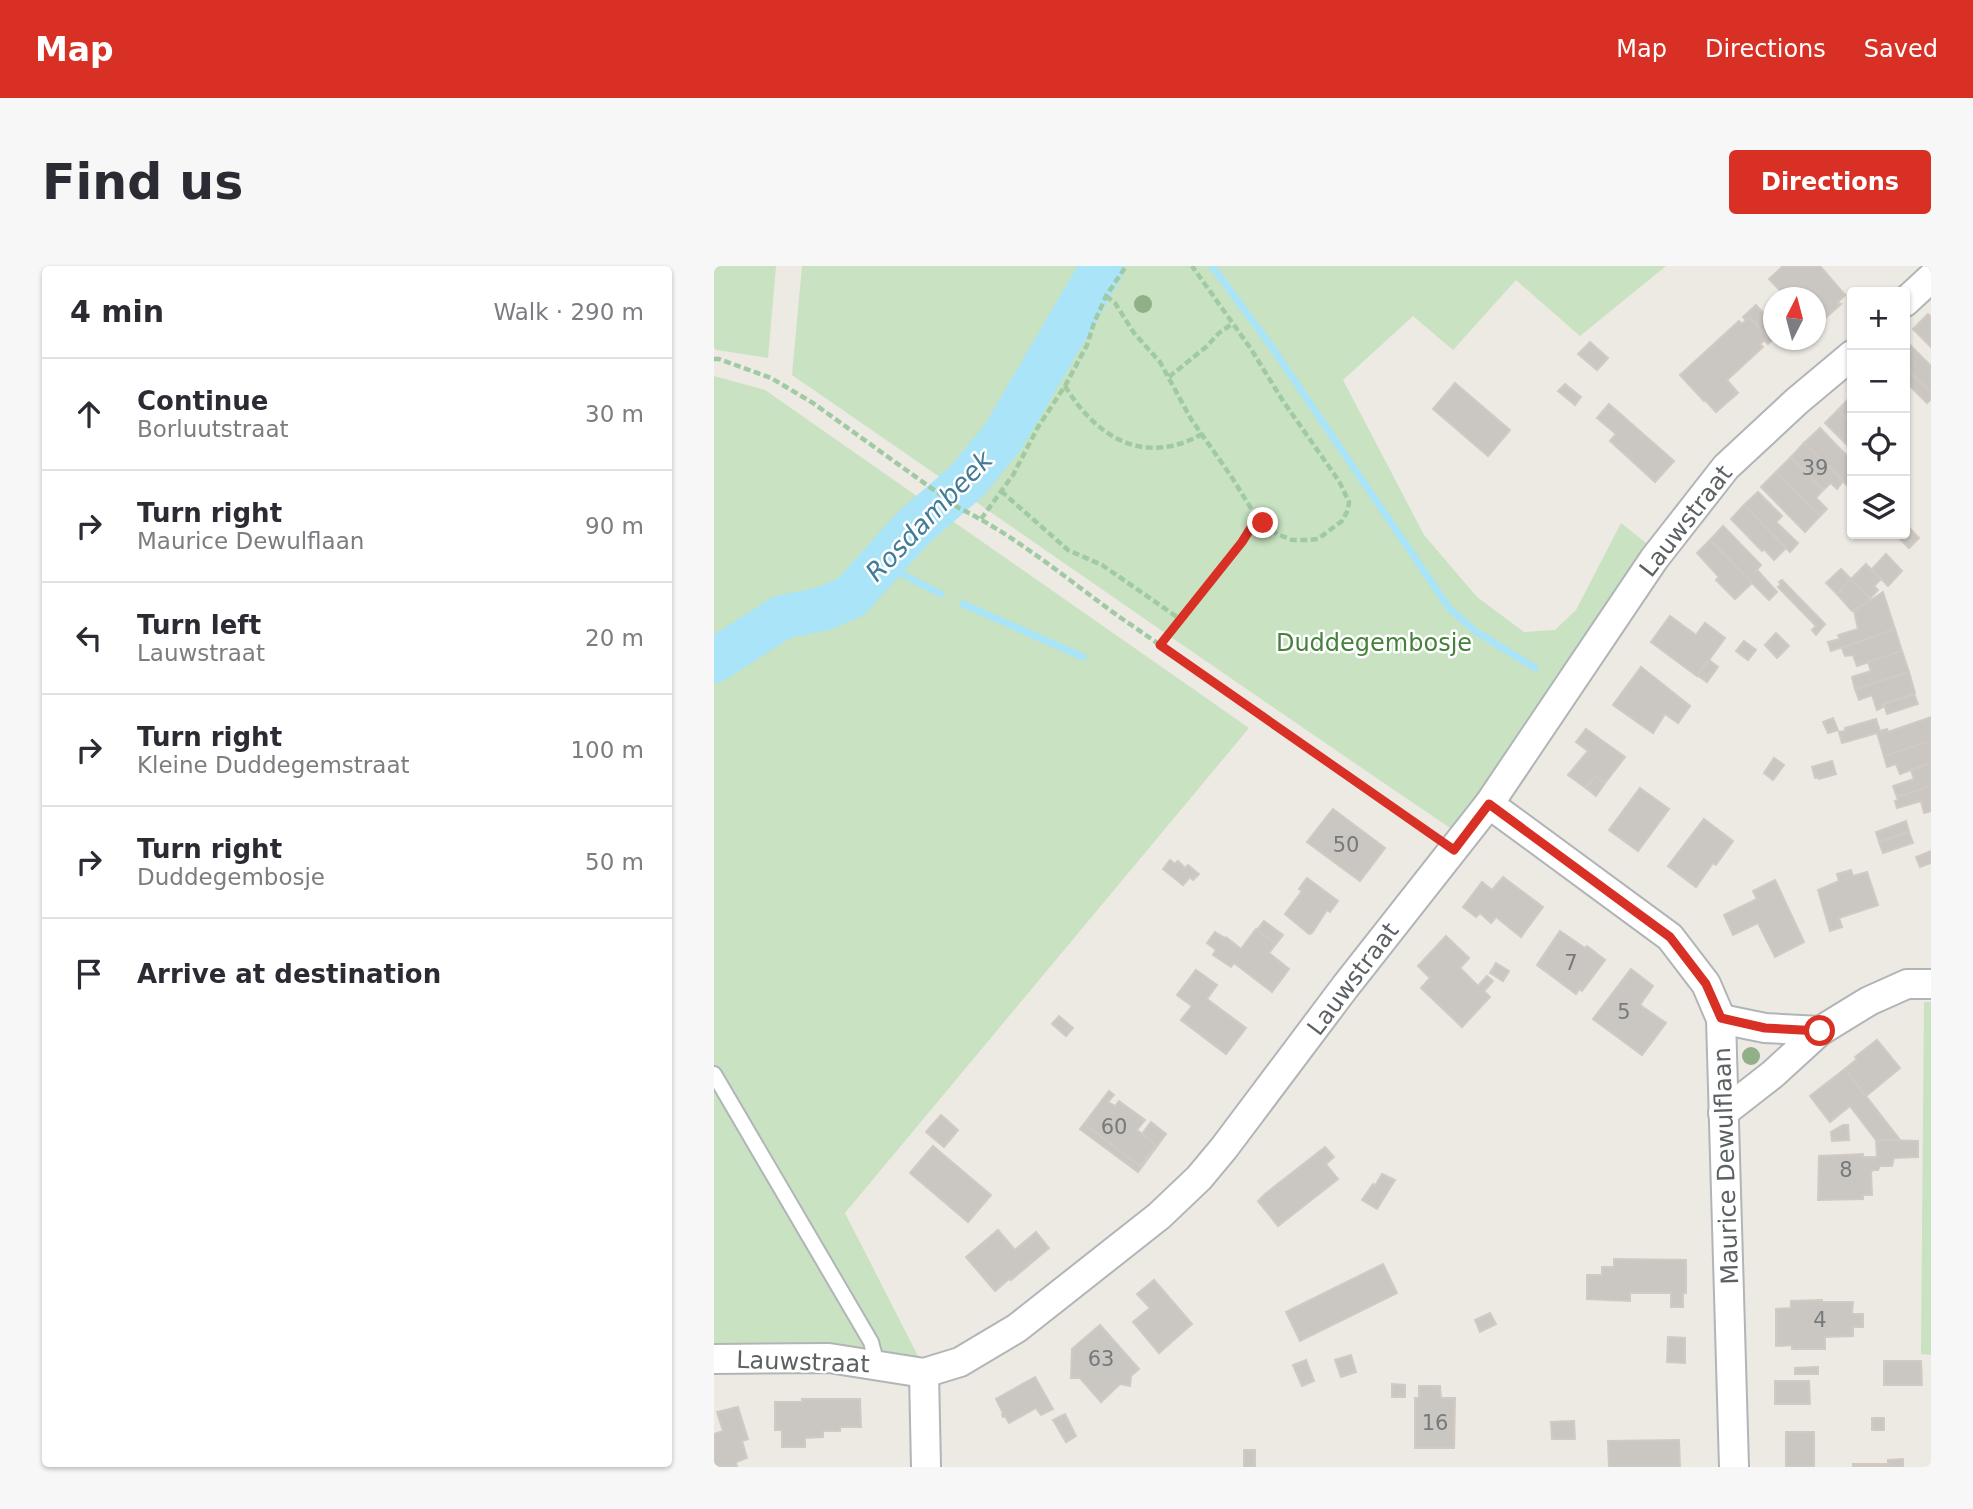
<!DOCTYPE html>
<meta charset="utf-8">
<style>
:root{--surface:#fff;--page:#f7f7f7;--text:#2b2b33;--muted:#7c7c81;--line:#e1e1e2;--accent:#d93025}
body{margin:0;font-family:"DejaVu Sans",sans-serif;background:var(--page);color:var(--text)}
.controls{position:absolute;right:21px;top:21px;display:grid;overflow:hidden;border-radius:7px;box-shadow:0 2px 5px #0004}
.controls button{width:63px;height:63px;display:grid;place-items:center;padding:0;border:0;border-bottom:2px solid var(--line);background:var(--surface);color:var(--text);font:35px sans-serif}
.compass{position:absolute;left:1049px;top:21px;width:63px;height:63px;border-radius:50%;background:var(--surface);box-shadow:0 2px 5px #0004;rotate:6deg}
.stop{position:absolute;width:21px;height:21px;margin:-16px;border:5px solid #d93025;border-radius:50%;background:#fff}
.stop.end{background:#d93025;border-color:#fff;box-shadow:0 2px 7px #0008}
.list{margin:0;padding:0;list-style:none}
h2{display:flex;justify-content:space-between;align-items:center;height:91px;margin:0;padding:0 28px;font-size:30px}
h2 small{font-size:23px;font-weight:400;color:var(--muted)}
.list li{display:grid;grid-template-columns:46px 1fr auto;gap:21px;align-items:center;box-sizing:border-box;height:112px;padding:0 28px;border-top:2px solid var(--line)}
.list b{display:block;font-size:26px;white-space:nowrap}
.list p{margin:0;font-size:23px;white-space:nowrap;color:var(--muted)}
.list em{font-size:23px;font-style:normal;color:var(--muted)}
.icon{flex:none;width:38px;height:38px;fill:none;stroke:currentColor;stroke-width:2;stroke-linecap:round;stroke-linejoin:round}
.map{position:relative;flex:none;width:1217px;height:1201px;overflow:hidden;border-radius:7px}
header{display:flex;align-items:center;gap:42px;box-sizing:border-box;height:98px;padding:0 35px;background:var(--accent);color:#fff}
header strong{font-size:33px}
nav{display:flex;gap:38px;margin-inline-start:auto;font-size:24px}
.intro{display:flex;align-items:center;justify-content:space-between;box-sizing:border-box;height:168px;padding:0 42px}
h1{margin:0;font-size:49px}
.button{padding:18px 32px;border-radius:7px;background:var(--accent);color:#fff;font-size:24px;font-weight:700}
main{display:flex;gap:42px;padding:0 42px}
aside{flex:1;background:var(--surface);border-radius:7px;box-shadow:0 2px 5px #0004}
.map>svg:first-child{display:block}
.green{fill:#c8e2c2}
.lines{fill:none;stroke-linecap:round;stroke-linejoin:round}
.stream{stroke:#a9e4f8;stroke-width:7}
.river{stroke:#a9e4f8;stroke-width:44}
.building{fill:#cac6c2;stroke:#d1cac2;stroke-width:2}
.service-casing{stroke:#b1b5b7;stroke-width:18}
.minor-casing{stroke:#b1b5b7;stroke-width:32}
.path{stroke:#a0caa3;stroke-width:4.5;stroke-dasharray:7 3.5;stroke-linecap:butt}
.service{stroke:#fff;stroke-width:14}
.minor{stroke:#fff;stroke-width:28}
.tree{fill:#91b087}
.route{stroke:#d93025;stroke-width:9}
.labels{text-anchor:middle;dominant-baseline:central;stroke-width:5;stroke-linejoin:round;paint-order:stroke}
.number-label{font-size:21px;fill:#777a7b}
.street-label{font-size:24px;fill:#5b6063;stroke:#fff}
.park-label{font-size:24px;fill:#46813c;stroke:#fff}
.water-label{font-size:26px;font-style:italic;fill:#417b97;stroke:#fff}
</style>
<header>
<strong>Map</strong>
<nav><a>Map</a><a>Directions</a><a>Saved</a></nav>
</header>
<div class="intro"><h1>Find us</h1><a class="button">Directions</a></div>
<main>
<aside>
<h2>4 min<small>Walk · 290 m</small></h2>
<ul class="list">
<li><svg class="icon" aria-label="ahead" viewBox="0 0 24 24"><path d="M12 20V5M6 11l6-6 6 6"/></svg><div><b>Continue</b><p>Borluutstraat</p></div><em>30 m</em></li>
<li><svg class="icon" aria-label="right" viewBox="0 0 24 24"><path d="M7 20v-9h11M14 6l5 5-5 5"/></svg><div><b>Turn right</b><p>Maurice Dewulflaan</p></div><em>90 m</em></li>
<li><svg class="icon" aria-label="left" viewBox="0 0 24 24"><path d="M17 20v-9H6M10 6l-5 5 5 5"/></svg><div><b>Turn left</b><p>Lauwstraat</p></div><em>20 m</em></li>
<li><svg class="icon" aria-label="right" viewBox="0 0 24 24"><path d="M7 20v-9h11M14 6l5 5-5 5"/></svg><div><b>Turn right</b><p>Kleine Duddegemstraat</p></div><em>100 m</em></li>
<li><svg class="icon" aria-label="right" viewBox="0 0 24 24"><path d="M7 20v-9h11M14 6l5 5-5 5"/></svg><div><b>Turn right</b><p>Duddegembosje</p></div><em>50 m</em></li>
<li><svg class="icon" aria-label="arrive" viewBox="0 0 24 24"><path d="M6 21V4h12l-3 4 3 4H6"/></svg><div><b>Arrive at destination</b></div></li>
</ul>
</aside>
<div class="map">
<svg width="1217" height="1201" viewBox="0 0 1217 1201">
<rect width="100%" height="100%" fill="#ede9e3"/>
<g class="green">
<path d="M0,0H62L54,92L3,84L0,82Z"/>
<path d="M88,0H952L866,70L802,14L739,84L699,50L629,114L710,269L763,331L810,366L841,364L862,344L907,257L937,281L742,566C519,415 299,261 78,109Z"/>
<path d="M0,110L51,124L535,462L131,947L206,1094L0,1087Z"/>
<path d="M1210,736H1217V1089L1207,1088Z"/>
</g>
<g class="lines">
<g class="stream">
<path d="M498,0L557,80L735,342L761,365L821,402"/>
<path d="M168,298L227,328"/>
<path d="M249,338L369,391"/>
</g>
<path class="river" d="M0,395L68,351L109,343L137,331L199,262L253,215L289,171L389,0"/>
</g>
<g class="building">
<path d="M1069,0H1106L1131,29L1123,37L1127,38L1107,56V51L1101,56V32H1073L1055,13Z"/>
<path d="M1042,39L1059,58V73L1054,78L1050,74L1054,71L1035,51L1032,54L1029,51Z"/>
<path d="M1214,48L1217,51V81L1199,63Z"/>
<path d="M1035,51L1054,71L1046,78L1049,81L1013,114L1024,127L1002,146L991,134L990,135L966,109L1025,55L1028,58Z"/>
<path d="M1192,75L1217,100V126L1191,102Z"/>
<path d="M876,76L894,92L883,104L864,88Z"/>
<path d="M1191,102L1217,126V133L1213,137L1195,119L1191,123Z"/>
<path d="M741,117L796,164L774,190L719,143Z"/>
<path d="M851,118L867,131L861,139L844,125Z"/>
<path d="M1137,130L1138,131V158L1124,144Z"/>
<path d="M895,138L960,195L941,216L896,175L902,168L883,152Z"/>
<path d="M1124,144L1138,158V177L1134,180L1111,157Z"/>
<path d="M1106,162L1138,195V224L1090,177Z"/>
<path d="M1090,177L1129,215L1123,223L1117,217L1109,224L1077,191Z"/>
<path d="M1077,191L1109,224L1102,232L1113,243L1106,250L1062,206Z"/>
<path d="M1062,206L1106,250L1091,266L1047,221Z"/>
<path d="M1044,226L1068,250L1062,256L1084,277L1076,286L1030,239Z"/>
<path d="M1030,239L1072,282L1060,294L1050,283L1048,285L1017,253Z"/>
<path d="M1191,257L1205,272L1195,282L1181,268H1191Z"/>
<path d="M1009,260L1047,299L1041,306L1044,305L1063,326L1055,334L996,274Z"/>
<path d="M996,274L1038,317L1021,333L1002,314L1005,311L983,287Z"/>
<path d="M1172,288L1188,305L1174,320L1158,303Z"/>
<path d="M1152,298L1167,313L1160,320L1164,324L1156,332L1137,313Z"/>
<path d="M1127,303L1137,313L1123,328L1112,317Z"/>
<path d="M1137,313L1157,334L1138,345L1123,328Z"/>
<path d="M1068,314L1111,358L1102,369L1098,364L1102,360L1064,321L1067,318L1065,316Z"/>
<path d="M1169,326L1181,363L1117,385L1114,376L1126,373L1124,369L1144,363L1140,345Z"/>
<path d="M956,350L982,369L991,357L1011,372L983,410L937,376Z"/>
<path d="M1181,363L1188,385L1143,400L1139,389L1131,390L1128,382Z"/>
<path d="M1062,367L1075,380L1063,392L1051,379Z"/>
<path d="M1030,375L1042,384L1034,394L1022,385Z"/>
<path d="M1188,385L1195,406L1141,423L1138,411L1157,405L1154,396Z"/>
<path d="M995,394L1004,401L993,416L983,409Z"/>
<path d="M927,401L976,440L964,457L951,448L939,467L899,439Z"/>
<path d="M1195,406L1201,427L1200,428L1168,438L1169,441L1163,444L1158,429L1145,434L1141,423Z"/>
<path d="M1200,428L1204,438L1173,448L1170,438Z"/>
<path d="M1217,451V475L1170,490L1163,467L1128,477L1125,466L1131,465V462L1162,453L1166,465L1173,463L1174,466Z"/>
<path d="M1119,452L1124,464L1114,467L1109,456Z"/>
<path d="M872,463L911,491L891,517L881,510L872,522L854,509L874,485L862,476Z"/>
<path d="M1217,475V497L1186,508L1182,498L1173,501L1170,490Z"/>
<path d="M1060,492L1070,499L1059,514L1050,507Z"/>
<path d="M1118,495L1122,508L1105,513V511L1101,512L1098,501Z"/>
<path d="M1217,497V520L1183,531L1179,520L1200,513L1197,504Z"/>
<path d="M881,510L891,517L882,530L872,522Z"/>
<path d="M1217,520V545L1210,547L1207,535L1183,542L1181,535L1184,534L1183,531Z"/>
<path d="M926,522L955,543L924,585L895,564Z"/>
<path d="M619,543L671,582L646,615L593,576Z"/>
<path d="M990,553L1019,575L1002,599L999,597L982,621L954,600Z"/>
<path d="M1192,555L1195,566L1165,576L1162,566Z"/>
<path d="M1195,566L1199,577L1169,587L1165,576Z"/>
<path d="M1217,585V597L1206,601L1202,591Z"/>
<path d="M456,594L461,598L464,595L471,602L474,599L485,608L479,614L476,611L469,619L449,603Z"/>
<path d="M1137,604L1139,610L1153,606L1164,639L1125,652L1128,661L1116,665L1104,624L1125,615L1123,608Z"/>
<path d="M789,611L829,641L807,671L782,651L777,657L766,647L762,651L749,641L768,616L778,624Z"/>
<path d="M593,612L624,635L616,646L613,644L598,667L595,668L571,648L588,625L585,623Z"/>
<path d="M1061,614L1090,676L1061,691L1044,657L1019,669L1010,649L1043,633L1039,625Z"/>
<path d="M550,655L569,669L562,678L543,664Z"/>
<path d="M542,663L562,678L555,687L575,703L558,726L520,697L517,701L499,689L502,684L493,677L501,666L511,672L512,671L527,683Z"/>
<path d="M846,665L871,682L873,680L891,694L868,725L865,723L862,728L823,699Z"/>
<path d="M732,670L755,692L746,702L764,720L773,710L779,715L770,725L776,731L748,761L707,722L716,712L704,700Z"/>
<path d="M782,697L795,705L789,715L776,707Z"/>
<path d="M917,703L939,720L926,739L952,757L928,789L879,753Z"/>
<path d="M482,704L503,719L493,733L532,762L512,788L467,754L478,740L463,729Z"/>
<path d="M345,750L359,762L352,770L338,758Z"/>
<path d="M1163,774L1186,802L1152,830L1131,803L1143,793L1141,791Z"/>
<path d="M1131,803L1152,830L1186,874H1162L1136,840L1116,856L1096,830Z"/>
<path d="M395,825L400,829L394,836L401,840L405,835L431,854L423,864L442,879L426,900L370,858Z"/>
<path d="M227,849L244,864L230,881L212,866Z"/>
<path d="M437,856L452,868L424,906L366,863L370,858L426,900L442,879L428,868Z"/>
<path d="M1129,859H1134L1135,874L1118,875L1117,866Z"/>
<path d="M1162,874L1204,875V891L1180,892L1178,900H1166L1164,904H1159L1157,906L1158,929H1149V933L1104,934L1105,890L1149,888V891H1163Z"/>
<path d="M219,880L277,929L254,956L196,907Z"/>
<path d="M611,881L620,891L612,898L624,913L564,960L544,935L551,928Z"/>
<path d="M668,908L681,914L663,943L648,934L659,918L661,920Z"/>
<path d="M284,964L301,984L322,966L335,982L297,1014L295,1013L281,1025L252,991Z"/>
<path d="M900,993L972,994V1027H969V1041H957V1027H916V1035L873,1033V1009H888V1001H900Z"/>
<path d="M669,998L683,1027L586,1075L572,1046Z"/>
<path d="M440,1014L478,1058L445,1087L419,1056L436,1042L423,1028Z"/>
<path d="M1108,1034V1036H1139L1138,1048H1149V1061H1139V1070L1111,1071V1083H1078V1079L1062,1080V1043L1077,1042V1035Z"/>
<path d="M776,1047L782,1058L766,1066L761,1054Z"/>
<path d="M386,1059L425,1103L417,1110L416,1120L406,1118L387,1136L366,1112H357L358,1083Z"/>
<path d="M954,1071L971,1072V1097L953,1096Z"/>
<path d="M637,1089L642,1106L627,1111L621,1094Z"/>
<path d="M592,1094L600,1115L588,1120L579,1099Z"/>
<path d="M1170,1095H1207L1208,1119H1170Z"/>
<path d="M1104,1101V1108H1081V1102Z"/>
<path d="M321,1111L339,1143L327,1149L322,1142L295,1157L291,1150L289,1151L288,1148L289,1147L282,1133Z"/>
<path d="M1061,1115H1095L1096,1138H1061Z"/>
<path d="M678,1118L691,1119V1131H678Z"/>
<path d="M705,1120H726L727,1132H741L740,1182H701V1132H705Z"/>
<path d="M88,1133H146L147,1161H126V1165H109V1171L91,1172V1181H68V1164H61V1136H88Z"/>
<path d="M24,1141L34,1173L28,1175L33,1192L22,1196L23,1201H0V1168L9,1165L3,1146Z"/>
<path d="M351,1148L362,1170L352,1176L339,1154Z"/>
<rect x="1158" y="1152" width="12" height="12"/>
<path d="M860,1155L861,1173H838L837,1156Z"/>
<rect x="1072" y="1166" width="28" height="35"/>
<path d="M965,1174L966,1201H895L894,1175Z"/>
<rect x="530" y="1184" width="11" height="17"/>
<path d="M1189,1193V1201H1139V1198H1174V1194Z"/>
</g>
<g class="lines">
<defs>
<path id="service" d="M0,808L157,1076L163,1098"/>
<g id="minor">
<path d="M1191,36L1217,12"/>
<path d="M775,538L956,671L992,718L1007,753L1020,1201"/>
<path d="M1007,753L1051,762L1106,765"/>
<path d="M1009,847L1059,808L1106,765L1155,735L1193,718H1217"/>
<path d="M0,1093L115,1092L210,1107L246,1096L303,1062L445,950L485,912L510,882L631,721L775,538L940,293L1012,201L1083,135L1138,89"/>
<path d="M210,1107L212,1201"/>
</g>
</defs>
<use href="#service" class="service-casing"/>
<use href="#minor" class="minor-casing"/>
<g class="path">
<path d="M392,30L401,37L420,67L446,96L477,153L517,210L543,252"/>
<path d="M0,93H5L57,112L99,137L245,242C304,271 354,314 407,352C512,424 616,498 720,570"/>
<path d="M455,111L492,81L505,67L518,58"/>
<path d="M351,120C382,171 430,201 488,168"/>
<path d="M287,225L354,284L388,299L466,353"/>
<path d="M267,253L299,209L324,161L351,120L373,79L380,57L392,30L412,0"/>
<path d="M446,379L528,276L543,252L563,268L578,274H595L604,273L628,255L634,244L635,236L625,215L569,135L537,83L478,0"/>
</g>
<use href="#service" class="service"/>
<use href="#minor" class="minor"/>
</g>
<g class="tree">
<circle cx="429" cy="38" r="9"/>
<circle cx="1037" cy="790" r="9"/>
</g>
<g class="lines">
<path class="route" d="M549,257L543,252L528,276L446,379L740,584L775,538L956,671L992,718L1007,752L1051,762L1106,765"/>
</g>
<g class="labels">
<g class="number-label">
<text x="1101" y="202">39</text>
<text x="632" y="579">50</text>
<text x="857" y="697">7</text>
<text x="910" y="746">5</text>
<text x="400" y="861">60</text>
<text x="1132" y="904">8</text>
<text x="1106" y="1054">4</text>
<text x="387" y="1093">63</text>
<text x="721" y="1157">16</text>
</g>
<g class="street-label">
<text transform="translate(972 255) rotate(-52)">Lauwstraat</text>
<text transform="translate(639 713) rotate(-53)">Lauwstraat</text>
<text transform="translate(1012 900) rotate(-92)">Maurice Dewulflaan</text>
<text transform="translate(89 1096) rotate(2)">Lauwstraat</text>
</g>
<g class="park-label">
<text x="660" y="377">Duddegembosje</text>
</g>
<g class="water-label">
<text transform="translate(215 250) rotate(-46)">Rosdambeek</text>
</g>
</g>
</svg>
<div class="controls">
<button>+</button>
<button>−</button>
<button><svg class="icon" aria-label="locate" viewBox="0 0 24 24"><circle cx="12" cy="12" r="6"/><path d="M12 2v4M12 18v4M2 12h4M18 12h4"/></svg></button>
<button><svg class="icon" aria-label="layers" viewBox="0 0 24 24"><path d="M12 4l9 5-9 5-9-5zM3 14l9 5 9-5"/></svg></button>
</div>
<svg class="compass" viewBox="-18 -18 36 36"><path d="M0-13l5 13h-10z" fill="#e53935"/><path d="M0 13l5-13h-10z" fill="#7c7c81"/></svg>
<div class="stop" style="left:1106px;top:765px"></div>
<div class="stop end" style="left:549px;top:257px"></div>
</div>
</main>
